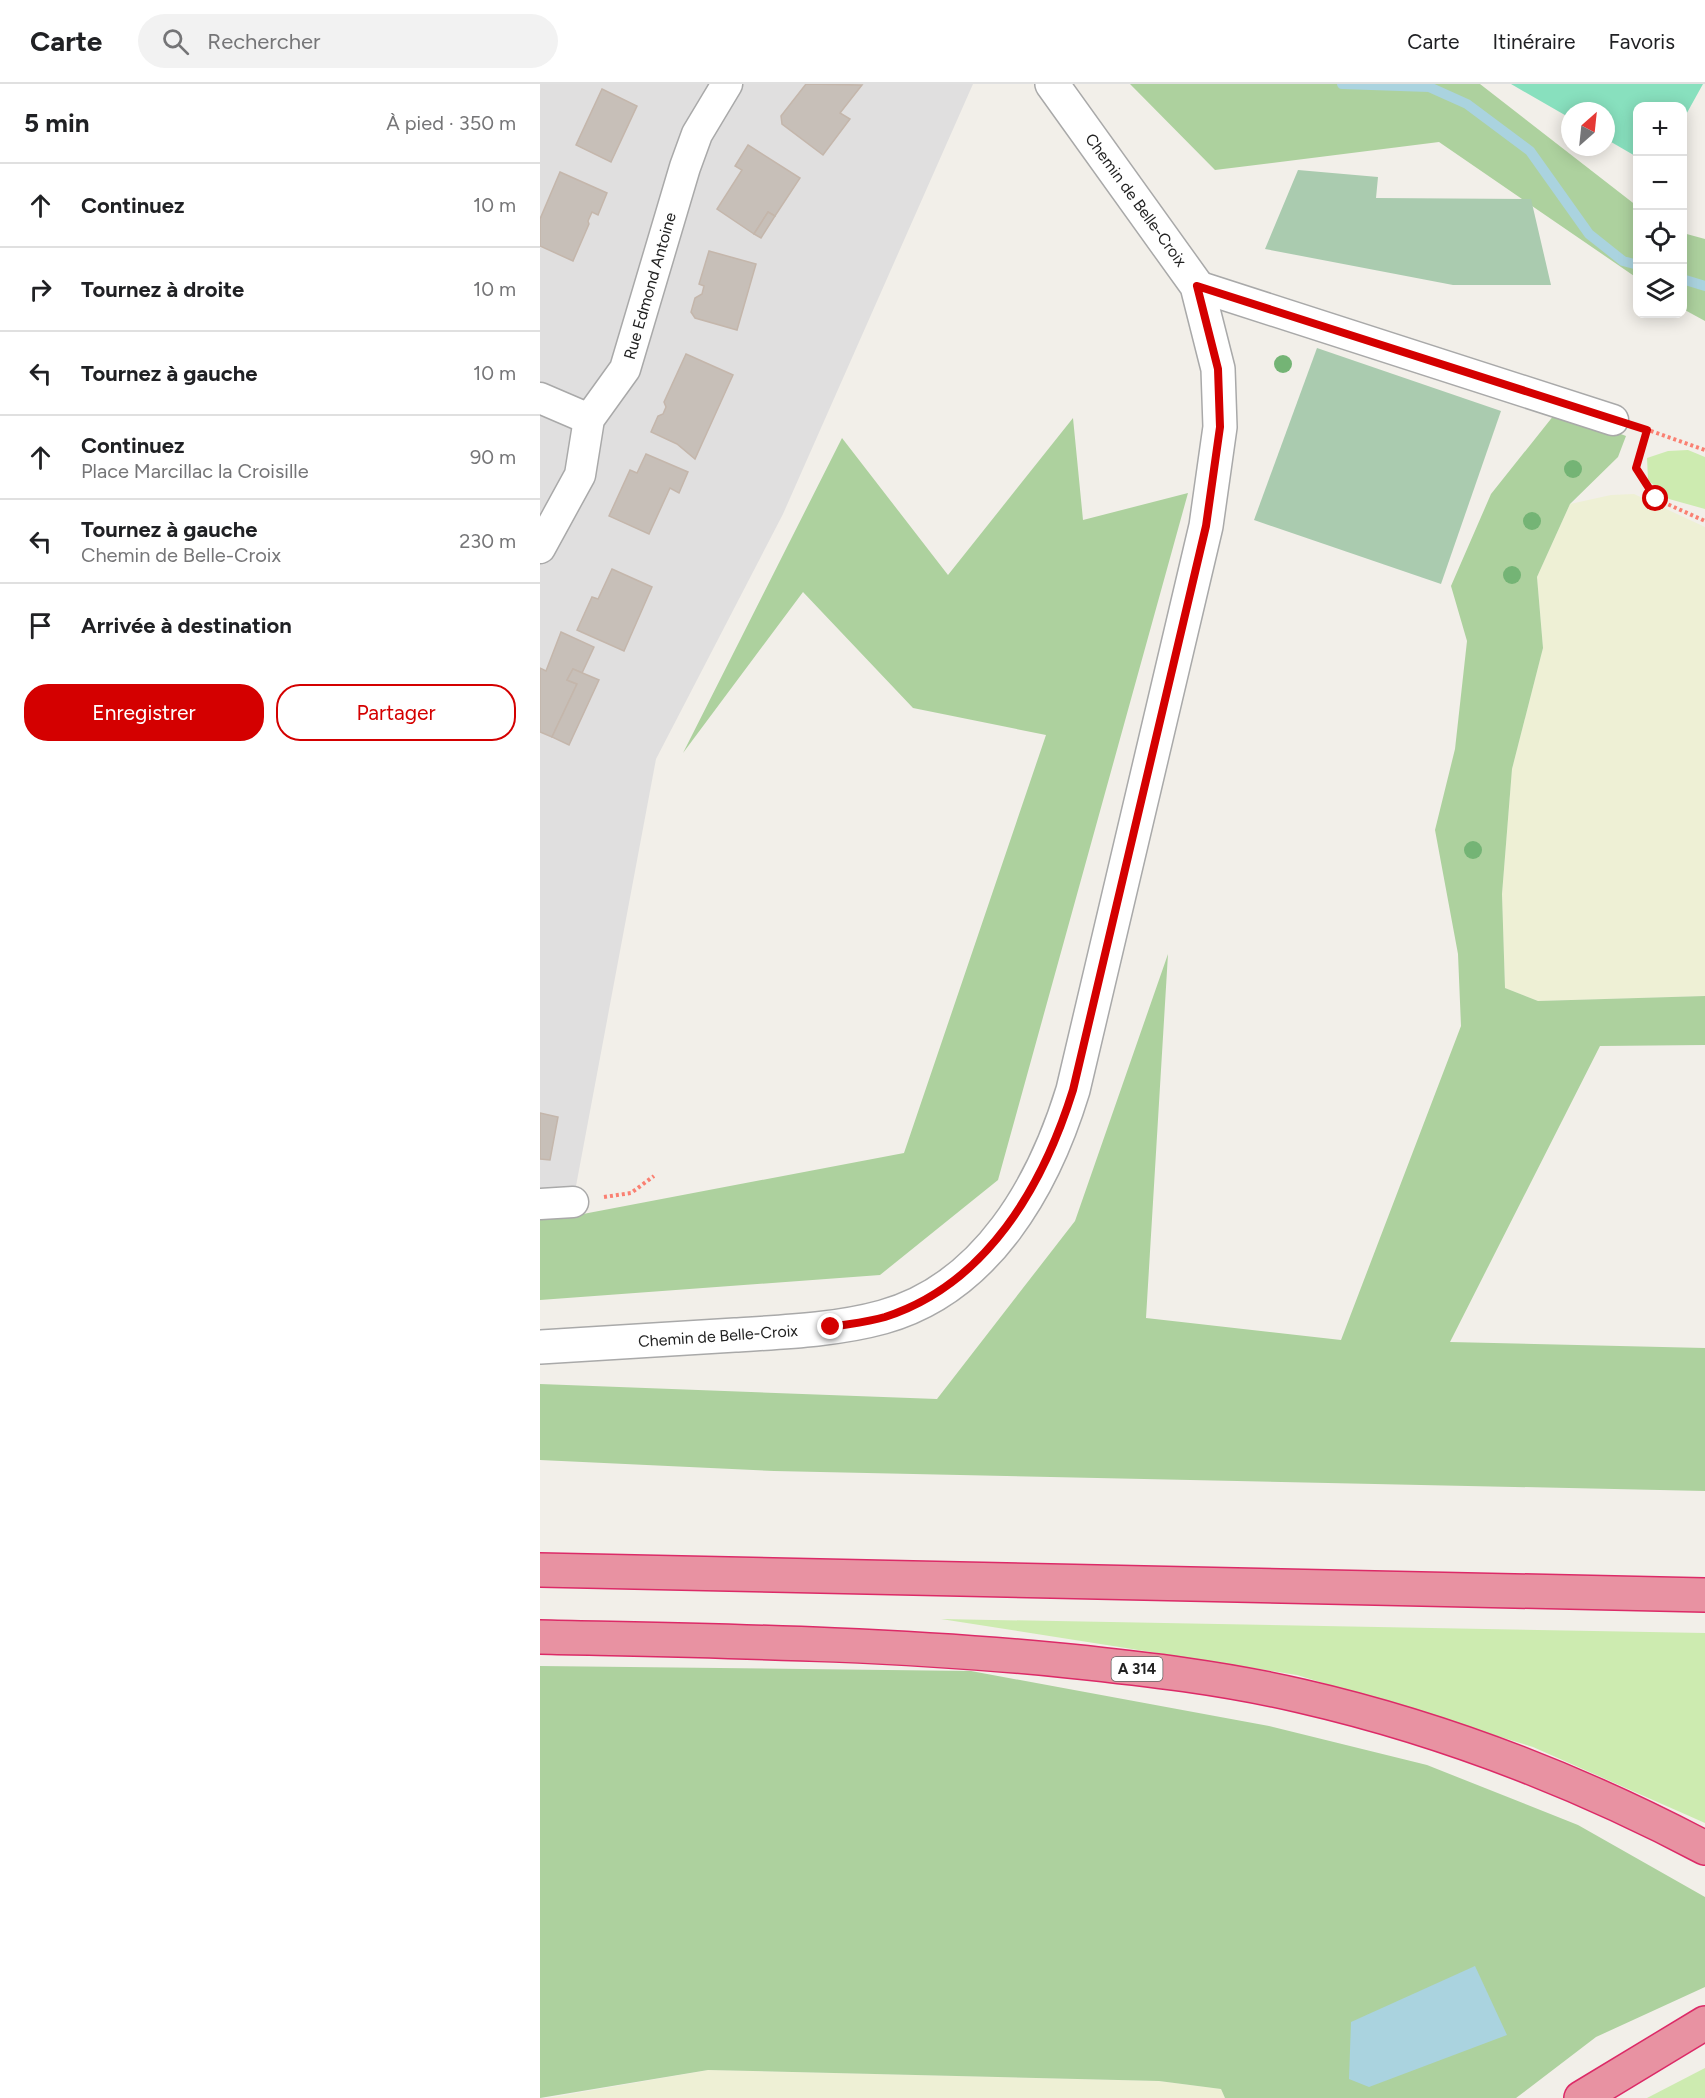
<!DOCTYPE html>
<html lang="fr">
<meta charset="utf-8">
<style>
:root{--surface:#fff;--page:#f2f2f2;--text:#202124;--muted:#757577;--line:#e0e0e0;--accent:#d40000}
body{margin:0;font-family:Figtree,sans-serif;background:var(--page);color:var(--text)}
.controls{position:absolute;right:18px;top:18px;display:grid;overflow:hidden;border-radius:12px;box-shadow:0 3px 15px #0003}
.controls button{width:54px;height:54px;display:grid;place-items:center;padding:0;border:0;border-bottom:2px solid var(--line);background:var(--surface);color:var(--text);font:30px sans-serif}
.compass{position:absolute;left:1021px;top:18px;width:54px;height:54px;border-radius:50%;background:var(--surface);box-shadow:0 3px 15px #0003;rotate:27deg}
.stop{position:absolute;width:18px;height:18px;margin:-14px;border:4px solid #d40000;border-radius:50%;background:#fff}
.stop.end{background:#d40000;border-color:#fff;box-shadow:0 2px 6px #0008}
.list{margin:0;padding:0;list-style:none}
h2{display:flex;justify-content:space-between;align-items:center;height:78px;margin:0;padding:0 24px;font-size:26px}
h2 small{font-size:20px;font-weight:400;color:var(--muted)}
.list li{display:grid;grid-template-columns:39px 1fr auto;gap:18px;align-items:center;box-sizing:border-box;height:84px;padding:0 24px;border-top:2px solid var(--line)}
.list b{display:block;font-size:22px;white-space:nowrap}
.list p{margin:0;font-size:20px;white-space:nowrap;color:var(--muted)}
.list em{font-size:20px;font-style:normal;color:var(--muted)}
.actions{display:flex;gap:12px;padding:18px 24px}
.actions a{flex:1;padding:14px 0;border:2px solid var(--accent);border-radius:24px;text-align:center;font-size:21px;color:var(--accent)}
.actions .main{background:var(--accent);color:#fff}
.icon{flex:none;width:33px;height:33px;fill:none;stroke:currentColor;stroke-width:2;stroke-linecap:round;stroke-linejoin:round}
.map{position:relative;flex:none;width:1165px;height:2014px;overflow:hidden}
header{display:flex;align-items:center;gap:36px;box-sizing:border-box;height:84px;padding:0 30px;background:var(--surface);border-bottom:2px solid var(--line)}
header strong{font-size:28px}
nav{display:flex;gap:33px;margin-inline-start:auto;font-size:21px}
.search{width:420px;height:54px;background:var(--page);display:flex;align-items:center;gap:15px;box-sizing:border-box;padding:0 21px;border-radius:33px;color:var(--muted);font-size:22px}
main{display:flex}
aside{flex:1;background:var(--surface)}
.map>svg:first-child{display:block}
.residential{fill:#e0dfdf}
.farmland{fill:#eef0d5}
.grass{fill:#cdebb0}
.forest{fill:#add19e}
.cemetery{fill:#aacbaf}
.pitch{fill:#88e0be}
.water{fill:#aad3df}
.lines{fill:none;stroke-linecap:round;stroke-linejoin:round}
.stream{stroke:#aad3df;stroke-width:10}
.building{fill:#c7bfb8;stroke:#c4b6ab;stroke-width:1.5}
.minor-casing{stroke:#a9a9a9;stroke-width:33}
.tertiary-casing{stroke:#a9a9a9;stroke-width:36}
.motorway-casing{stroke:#dc2a67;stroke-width:36}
.path{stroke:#fa8072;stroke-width:4;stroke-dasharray:3 3;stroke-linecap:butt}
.minor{stroke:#fff;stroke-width:30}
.tertiary{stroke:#fff;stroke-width:33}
.motorway{stroke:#e892a2;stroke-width:33}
.tree{fill:#74b475}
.route{stroke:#d40000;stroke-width:8}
.labels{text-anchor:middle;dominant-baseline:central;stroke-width:6;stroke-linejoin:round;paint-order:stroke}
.shield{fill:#fff;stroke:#646464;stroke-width:1.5}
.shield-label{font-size:15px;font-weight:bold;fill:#222}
.street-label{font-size:16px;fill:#222;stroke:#fff}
</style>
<header>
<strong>Carte</strong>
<div class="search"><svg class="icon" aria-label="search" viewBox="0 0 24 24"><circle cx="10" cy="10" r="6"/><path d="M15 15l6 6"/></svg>Rechercher</div>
<nav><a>Carte</a><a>Itinéraire</a><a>Favoris</a></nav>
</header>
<main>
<aside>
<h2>5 min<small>À pied · 350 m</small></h2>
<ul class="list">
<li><svg class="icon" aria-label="ahead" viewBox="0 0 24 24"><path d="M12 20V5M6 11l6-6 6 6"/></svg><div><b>Continuez</b></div><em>10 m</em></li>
<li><svg class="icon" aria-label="right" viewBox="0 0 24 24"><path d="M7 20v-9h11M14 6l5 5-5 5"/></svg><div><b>Tournez à droite</b></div><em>10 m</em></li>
<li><svg class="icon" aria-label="left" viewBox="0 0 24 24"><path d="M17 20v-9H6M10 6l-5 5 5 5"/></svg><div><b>Tournez à gauche</b></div><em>10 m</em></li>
<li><svg class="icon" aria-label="ahead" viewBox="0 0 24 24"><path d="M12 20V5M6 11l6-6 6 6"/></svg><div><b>Continuez</b><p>Place Marcillac la Croisille</p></div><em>90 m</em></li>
<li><svg class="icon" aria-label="left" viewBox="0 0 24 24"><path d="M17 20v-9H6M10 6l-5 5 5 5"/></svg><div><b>Tournez à gauche</b><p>Chemin de Belle-Croix</p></div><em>230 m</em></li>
<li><svg class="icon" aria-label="arrive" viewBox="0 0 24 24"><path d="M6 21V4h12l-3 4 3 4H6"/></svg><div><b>Arrivée à destination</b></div></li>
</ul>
<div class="actions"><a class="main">Enregistrer</a><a>Partager</a></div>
</aside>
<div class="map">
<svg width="1165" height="2014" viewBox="0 0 1165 2014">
<rect width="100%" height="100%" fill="#f2efe9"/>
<path class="residential" d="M0,0H433L243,430L116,675L33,1118L0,1120Z"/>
<g class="farmland">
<path d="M1094,410L1165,443V912L998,917L965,904L962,810L972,685L1003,564L997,493L1030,420L1071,411Z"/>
<path d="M168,1986L619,1997L681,2005L685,2014H8Z"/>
</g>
<g class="grass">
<path d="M1148,366L1165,373V425L1129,415L1108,396L1107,374L1128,367Z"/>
<path d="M401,1535L1165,1549V1739L993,1663L757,1591Z"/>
<path d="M1165,1984V2014H1107Z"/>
</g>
<g class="forest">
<path d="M590,0H940L1097,122V194L899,58L675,86Z"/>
<path d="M1143,149L1165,155V237L1143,225Z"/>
<path d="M1018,326L1086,352L1078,373L1030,420L997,493L1003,564L972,685L962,810L965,904L998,917L1165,912V961L1060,962L910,1258L1165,1264V1407L234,1387L0,1376V1300L397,1315L535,1137L628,870L606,1234L801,1256L921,942L918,870L895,746L915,665L927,557L911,502L951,410Z"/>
<path d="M533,334L543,436L648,409L458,1096L340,1191L0,1216V1132L43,1130L364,1069L506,651L373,624L263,508L143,669L302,354L408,491Z"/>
<path d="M0,1582L431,1587L729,1642L887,1681L1038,1741L1165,1813V1903L1056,1953L976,2014H685L681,2005L619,1997L168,1986L0,2014Z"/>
</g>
<g class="cemetery">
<path d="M758,86L838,93L836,114L991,115L1011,201H913L725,165Z"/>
<path d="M777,264L961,327L901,500L714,436Z"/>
</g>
<path class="pitch" d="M971,0H1163L1143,36L1142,22H1098L1097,73L1066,55V27H1030V34Z"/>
<path class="water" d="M935,1882L967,1951L829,2003L809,1995L811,1938Z"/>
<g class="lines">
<g class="stream">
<path d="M802,0L889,3L927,20L990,67L1049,150L1083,177L1098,181"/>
<path d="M1142,195L1165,202"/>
</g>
</g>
<g class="building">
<path d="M266,0L322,1L300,29L310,35L283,71L242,40L241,32Z"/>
<path d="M62,5L97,22L71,78L36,61Z"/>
<path d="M208,61L260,94L235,132L228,128L214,150L177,125L202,86L195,82Z"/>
<path d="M20,88L67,109L58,131L52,128L48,137L49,140L33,177L0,162V135Z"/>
<path d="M228,128L235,132L221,154L214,150Z"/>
<path d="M169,167L216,180L197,246L155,234L151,228L155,214L162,210L164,202L159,200Z"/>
<path d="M146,270L193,291L155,375L137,360L111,348L118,332L123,330L126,323L124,318Z"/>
<path d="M106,370L148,388L139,409L130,404L109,450L69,432L90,386L97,389Z"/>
<path d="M72,485L112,503L84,567L37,546L52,513L58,515Z"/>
<path d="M21,548L54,563L42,589L33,585L27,596L37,600L12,653L0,648V584L6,587Z"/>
<path d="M33,585L59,596L29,661L12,653L37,600L27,596Z"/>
<path d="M0,1029L18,1033L10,1076L0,1075Z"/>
</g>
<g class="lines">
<defs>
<g id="minor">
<path d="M657,202L1073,336"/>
<path d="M0,314L49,335"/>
<path d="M0,464L40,391L49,335L85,285L145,83L157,50L187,0"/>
<path d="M0,1120L33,1118"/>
</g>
<path id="tertiary" d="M0,1263C65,1259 130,1255 195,1251C244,1248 296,1246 343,1233C447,1204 504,1101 533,1006L666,442L680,343L678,285L657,202L512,0"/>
<g id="motorway">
<path d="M0,1486L1165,1511"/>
<path d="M0,1553C177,1557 353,1559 529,1577C606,1585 684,1594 761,1612C900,1644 1038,1697 1165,1764"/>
<path d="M1041,2014L1165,1939"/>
</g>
</defs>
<use href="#minor" class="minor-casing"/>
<use href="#tertiary" class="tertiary-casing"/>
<use href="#motorway" class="motorway-casing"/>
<g class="path">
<path d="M1105,345L1165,366"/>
<path d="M1107,346L1096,384L1116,415L1165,437"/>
<path d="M64,1113L91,1109L114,1092"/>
</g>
<use href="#minor" class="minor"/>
<use href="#tertiary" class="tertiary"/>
<use href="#motorway" class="motorway"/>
</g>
<g class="tree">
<circle cx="743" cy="280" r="9"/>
<circle cx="1033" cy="385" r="9"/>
<circle cx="992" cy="437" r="9"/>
<circle cx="972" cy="491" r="9"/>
<circle cx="933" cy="766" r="9"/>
</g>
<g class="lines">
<path class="route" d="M291,1243C308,1240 328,1238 345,1233C447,1200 503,1102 533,1006L666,442L680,343L678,285L657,202L1107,346L1096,384L1116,415"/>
</g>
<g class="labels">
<rect class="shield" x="571.5" y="1573" width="51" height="24" rx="4.5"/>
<g class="shield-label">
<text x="597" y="1585">A 314</text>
</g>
<g class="street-label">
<text transform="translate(596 116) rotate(54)">Chemin de Belle-Croix</text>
<text transform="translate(110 202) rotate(-74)">Rue Edmond Antoine</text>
<text transform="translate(178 1252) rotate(-4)">Chemin de Belle-Croix</text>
</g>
</g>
</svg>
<div class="controls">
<button>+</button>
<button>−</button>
<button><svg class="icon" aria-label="locate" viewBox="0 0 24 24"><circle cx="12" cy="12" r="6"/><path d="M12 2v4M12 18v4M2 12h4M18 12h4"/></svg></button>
<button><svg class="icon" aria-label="layers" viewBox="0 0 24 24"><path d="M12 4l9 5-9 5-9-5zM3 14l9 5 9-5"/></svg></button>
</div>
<svg class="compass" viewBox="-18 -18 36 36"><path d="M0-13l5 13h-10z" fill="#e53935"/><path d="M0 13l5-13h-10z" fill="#757577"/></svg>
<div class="stop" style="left:1116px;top:415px"></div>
<div class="stop end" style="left:291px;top:1243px"></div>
</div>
</main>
